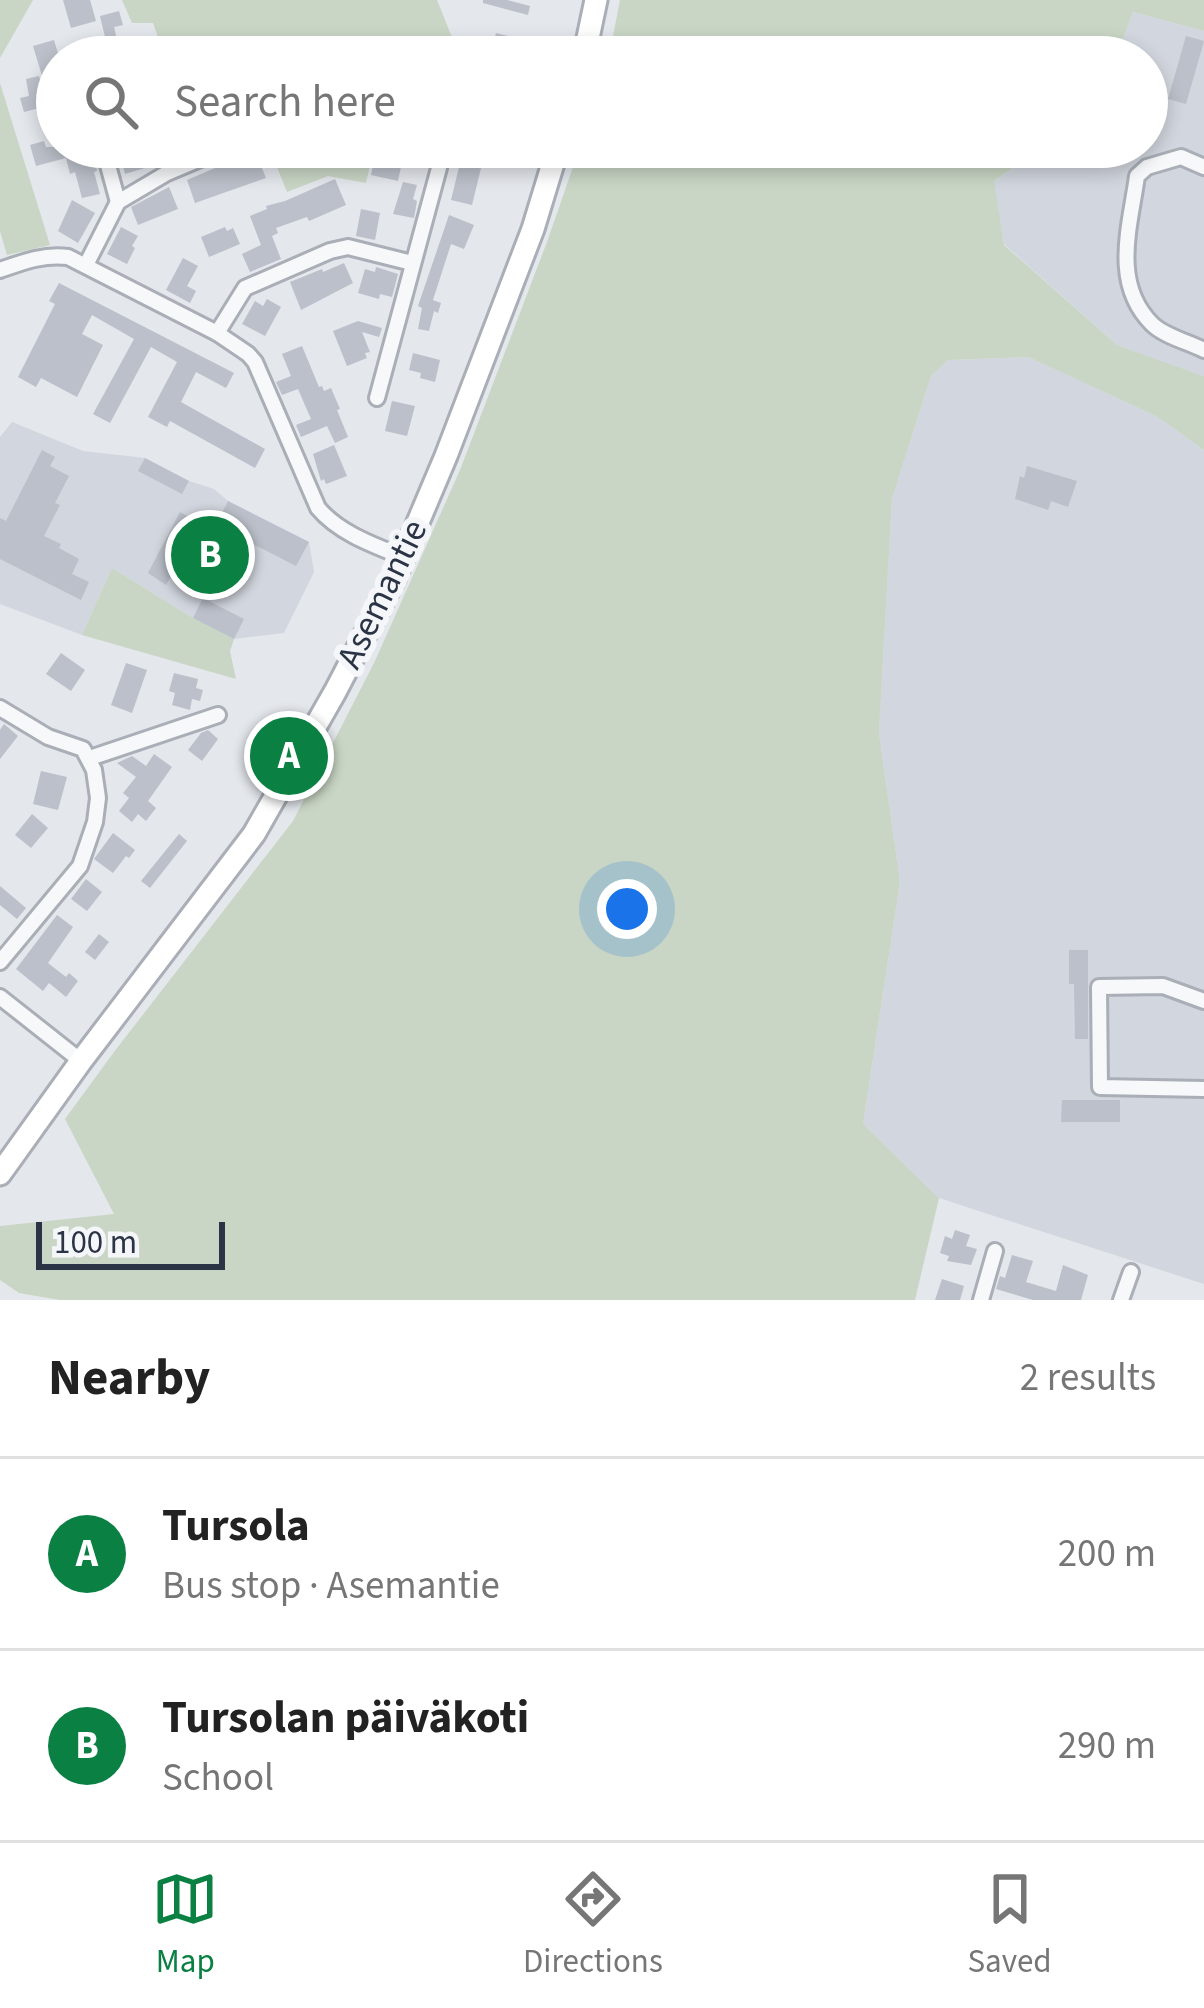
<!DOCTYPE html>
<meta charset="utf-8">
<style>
:root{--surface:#fff;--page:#f2f2f2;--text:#222;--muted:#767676;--line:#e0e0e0;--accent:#0b8043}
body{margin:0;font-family:"Source Sans 3",sans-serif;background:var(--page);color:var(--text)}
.scale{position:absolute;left:36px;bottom:30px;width:189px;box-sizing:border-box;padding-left:12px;border:6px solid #2b3445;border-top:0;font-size:33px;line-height:42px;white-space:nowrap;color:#2b3445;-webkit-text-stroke:9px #f4f6f9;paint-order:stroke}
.you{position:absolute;left:627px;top:909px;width:42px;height:42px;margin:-30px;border:9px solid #fff;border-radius:50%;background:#1a73e8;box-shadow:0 0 0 18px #1a73e833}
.badge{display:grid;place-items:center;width:78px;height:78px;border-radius:50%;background:var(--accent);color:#fff;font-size:39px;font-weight:700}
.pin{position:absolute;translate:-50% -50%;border:6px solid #fff;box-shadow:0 3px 12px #0006}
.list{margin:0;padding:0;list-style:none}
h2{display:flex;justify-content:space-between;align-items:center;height:156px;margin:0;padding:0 48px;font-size:51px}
h2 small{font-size:39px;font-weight:400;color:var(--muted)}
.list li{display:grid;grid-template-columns:78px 1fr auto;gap:36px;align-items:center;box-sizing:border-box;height:192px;padding:0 48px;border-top:3px solid var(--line)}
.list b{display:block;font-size:45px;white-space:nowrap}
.list p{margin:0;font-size:39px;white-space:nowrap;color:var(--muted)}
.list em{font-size:39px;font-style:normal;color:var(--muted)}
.icon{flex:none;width:66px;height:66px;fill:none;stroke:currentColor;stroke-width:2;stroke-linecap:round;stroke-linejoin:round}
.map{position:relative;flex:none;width:1204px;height:1300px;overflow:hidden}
.search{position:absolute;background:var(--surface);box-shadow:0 6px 18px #0003;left:36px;right:36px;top:36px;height:132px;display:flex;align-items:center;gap:30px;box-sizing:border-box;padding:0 42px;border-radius:66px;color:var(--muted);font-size:45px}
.sheet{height:540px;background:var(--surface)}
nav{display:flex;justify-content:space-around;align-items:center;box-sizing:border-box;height:168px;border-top:3px solid var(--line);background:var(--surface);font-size:33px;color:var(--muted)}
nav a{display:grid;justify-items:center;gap:6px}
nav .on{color:var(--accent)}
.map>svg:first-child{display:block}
.built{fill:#d2d6de}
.green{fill:#c9d6c5}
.building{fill:#bbc0ca}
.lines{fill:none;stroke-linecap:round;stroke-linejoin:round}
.street-casing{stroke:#a9aeb7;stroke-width:20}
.secondary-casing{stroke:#a9aeb7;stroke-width:27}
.street{stroke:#f7f8fa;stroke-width:14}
.secondary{stroke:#fff;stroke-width:21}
.labels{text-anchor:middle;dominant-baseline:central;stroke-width:12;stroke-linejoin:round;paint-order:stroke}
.street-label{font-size:36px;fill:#2b3445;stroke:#f4f6f9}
</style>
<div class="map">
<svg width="1204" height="1300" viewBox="0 0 1204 1300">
<rect width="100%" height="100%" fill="#e4e7ec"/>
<g class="built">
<path d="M1133,12L1204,31V376L1117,345L1004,244L993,182L1032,154L1080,153L1083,147H1147V57H1116Z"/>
<path d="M1028,357L1156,416L1204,450V1284L939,1198L863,1124L900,882L879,733L892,499L931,376L948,360Z"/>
<path d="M12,422L83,451L145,458L189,481L214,489L228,501L309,542L314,572L284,633L234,639L193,618L112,568L82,635L0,604V437Z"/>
</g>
<g class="green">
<path d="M0,0H33L0,58Z"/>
<path d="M122,0H437L457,50L455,57H165L153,23H132Z"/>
<path d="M620,0H1204V31L1133,12L1116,57H609Z"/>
<path d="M0,83L50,245L7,255L0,231Z"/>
<path d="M269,147H374L366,183L328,176L287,192Z"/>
<path d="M580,147H1083L1081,153L1032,154L994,181L1004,245L1117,345L1204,376V450L1156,416L1028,357L948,360L931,376L892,499L879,733L900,882L863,1124L939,1198L915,1300H60L19,1293L0,1280V1226L114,1214L65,1119L114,1052L293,821L375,661L460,470L547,242Z"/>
<path d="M112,568L193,618L234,639L230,651L236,679L82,635Z"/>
</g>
<g class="building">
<path d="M63,0H90L96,21L71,28Z"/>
<path d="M483,0H507L530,6L528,15L483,3Z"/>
<path d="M119,11L123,25L114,27L121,57H94L91,45L106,41L100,16Z"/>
<path d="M496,33L512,37L507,56L491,52Z"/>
<path d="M1186,36L1204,41L1186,104L1168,99Z"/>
<path d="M54,40L59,57H57V75L43,79L33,46Z"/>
<path d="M39,76L47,106L24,112L20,98L29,96L26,79Z"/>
<path d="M44,141L46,147H92L97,171L94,172L100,194L82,198L75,172L70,174L66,158L36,166L30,145Z"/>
<path d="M118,147H142L148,167L125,174Z"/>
<path d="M377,147H405L398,181L371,175Z"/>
<path d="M255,151L266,178L195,203L187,180Z"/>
<path d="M460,163L481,168L472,205L451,200Z"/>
<path d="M335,179L346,205L309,221L307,217L276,228L278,233L272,236L281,259L250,272L242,254L261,245L250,216L267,209L266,206L285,201Z"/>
<path d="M403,182L417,185L413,199L417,201L414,218L393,214Z"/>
<path d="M169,187L178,209L138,225L131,207Z"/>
<path d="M72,200L95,213L78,243L58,231Z"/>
<path d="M361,209L380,213L375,240L356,236Z"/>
<path d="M449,215L474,225L464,249L451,244L433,300L441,303L438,313L434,311L429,331L418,329L422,308L418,306Z"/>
<path d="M121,227L138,236L132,246L135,248L127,264L107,254Z"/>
<path d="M225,227L227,231L233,228L240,244L209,257L201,237Z"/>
<path d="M183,258L198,266L187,286L196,291L190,303L166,290Z"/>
<path d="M344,263L353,283L301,310L290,282L322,269L323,272Z"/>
<path d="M376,267L398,274L392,297L380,294L379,299L358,293L365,269L375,272Z"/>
<path d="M59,283L234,373L226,388L196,372L181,402L265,449L255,468L170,421L167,427L148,417L177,362L151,347L110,423L93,414L134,339L92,315L82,334L103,345L77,397L41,378L36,387L18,377L55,304L49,301Z"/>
<path d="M267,299L281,307L265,336L242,324L255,301L263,306Z"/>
<path d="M358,321L382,328L379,337L362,332L370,352L365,353L367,358L347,366L333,331Z"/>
<path d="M302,346L319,387L322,386L324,391L331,388L340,409L337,410L348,437L335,443L327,426L301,437L296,425L311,419L298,389L282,395L276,382L291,376L282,354Z"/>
<path d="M413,353L440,360L435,382L420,378L421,373L409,370Z"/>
<path d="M392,401L415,406L407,436L385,431Z"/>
<path d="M334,445L347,476L326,484L324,479L321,481L313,454Z"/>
<path d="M42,450L55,457L50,466L69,476L55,503L60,505L44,536L61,544L59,548L79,559L72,574L89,582L81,600L0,559V518L6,521Z"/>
<path d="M145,458L189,481L182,494L138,471Z"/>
<path d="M1027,466L1077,481L1068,507L1051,501L1048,510L1015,499L1020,476L1024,478Z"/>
<path d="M228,501L309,542L296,566L216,525Z"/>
<path d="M180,512L200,523L166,585L148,573Z"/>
<path d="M203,598L244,619L234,639L193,618Z"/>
<path d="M61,653L85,670L71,691L46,674Z"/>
<path d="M126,663L147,670L132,713L111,705Z"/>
<path d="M174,673L198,679L196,688L203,690L200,701L192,699L190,710L172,705L175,693L169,691Z"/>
<path d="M4,724L18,736L0,759V730Z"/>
<path d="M208,730L218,739L202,761L188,750L201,733Z"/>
<path d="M154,754L172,767L148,801L156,808L146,821L138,814L132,822L119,811L129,798L123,793L136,777L117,763L132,756L146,766Z"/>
<path d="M41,771L67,777L58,810L33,804Z"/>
<path d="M32,814L48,828L31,848L15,835Z"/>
<path d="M113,833L135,850L129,858L126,856L113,873L94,859Z"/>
<path d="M179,834L187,841L150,888L141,881Z"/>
<path d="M86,879L102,892L87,911L71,899Z"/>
<path d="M0,886L26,908L17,919L0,905Z"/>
<path d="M57,915L73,927L48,963L66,977L69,973L78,981L66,997L49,983L43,991L16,969Z"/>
<path d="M99,934L109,942L95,960L85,952Z"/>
<path d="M1069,950H1088V1039H1075L1074,984H1069Z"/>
<path d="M1062,1100H1120V1122H1061Z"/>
<path d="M955,1230L970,1235L966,1246L977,1249L971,1265L947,1261L949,1256L940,1253L945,1236L952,1239Z"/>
<path d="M1012,1255L1033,1261L1026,1282L1056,1291L1063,1265L1088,1275L1081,1300H1033L996,1289L1000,1276L1005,1278Z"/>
<path d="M942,1279L964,1286L960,1300H935Z"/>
</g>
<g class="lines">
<defs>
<g id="street">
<path d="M103,147L118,202"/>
<path d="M1204,167L1181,157L1147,167L1137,176C1130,227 1111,283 1152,324C1164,336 1188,342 1204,350"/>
<path d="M86,265L118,202L167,173L219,151"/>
<path d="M0,270C23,262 43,254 68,257L217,333L248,354L255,362L318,508C339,533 373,545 403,557"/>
<path d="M217,333L245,288L330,251L348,247L412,263"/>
<path d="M377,398L439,168"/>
<path d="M0,708L48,737L83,749L94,770L98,798L95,822L80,866L0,962"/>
<path d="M90,758L218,715"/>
<path d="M0,997L81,1061"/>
<path d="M1204,1001L1163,986L1099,987L1100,1087L1204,1089"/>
<path d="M981,1300L995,1251"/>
<path d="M1121,1300L1131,1272"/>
</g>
<g id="secondary">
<path d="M584,57L596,0"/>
<path d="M0,1174L81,1061L254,834L335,692L394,579L446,456L533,229L558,147"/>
</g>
</defs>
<use href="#street" class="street-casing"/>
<use href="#secondary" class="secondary-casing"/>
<use href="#street" class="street"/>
<use href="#secondary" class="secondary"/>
</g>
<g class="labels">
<g class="street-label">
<text transform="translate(382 594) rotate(-64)">Asemantie</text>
</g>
</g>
</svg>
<div class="scale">100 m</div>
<div class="you"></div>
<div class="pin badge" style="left:289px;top:756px">A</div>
<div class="pin badge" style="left:210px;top:555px">B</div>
<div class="search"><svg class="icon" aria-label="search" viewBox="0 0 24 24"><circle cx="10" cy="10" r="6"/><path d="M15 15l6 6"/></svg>Search here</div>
</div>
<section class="sheet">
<h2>Nearby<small>2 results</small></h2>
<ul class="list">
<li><span class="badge">A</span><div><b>Tursola</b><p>Bus stop · Asemantie</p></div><em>200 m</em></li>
<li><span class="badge">B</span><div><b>Tursolan päiväkoti</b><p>School</p></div><em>290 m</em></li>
</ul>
</section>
<nav>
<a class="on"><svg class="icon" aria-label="map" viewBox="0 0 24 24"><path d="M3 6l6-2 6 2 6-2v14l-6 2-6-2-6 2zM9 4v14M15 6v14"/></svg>Map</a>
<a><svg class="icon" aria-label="directions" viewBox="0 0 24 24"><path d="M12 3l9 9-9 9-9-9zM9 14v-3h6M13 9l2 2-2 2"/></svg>Directions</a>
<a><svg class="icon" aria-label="saved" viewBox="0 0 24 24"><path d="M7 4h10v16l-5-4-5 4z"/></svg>Saved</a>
</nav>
